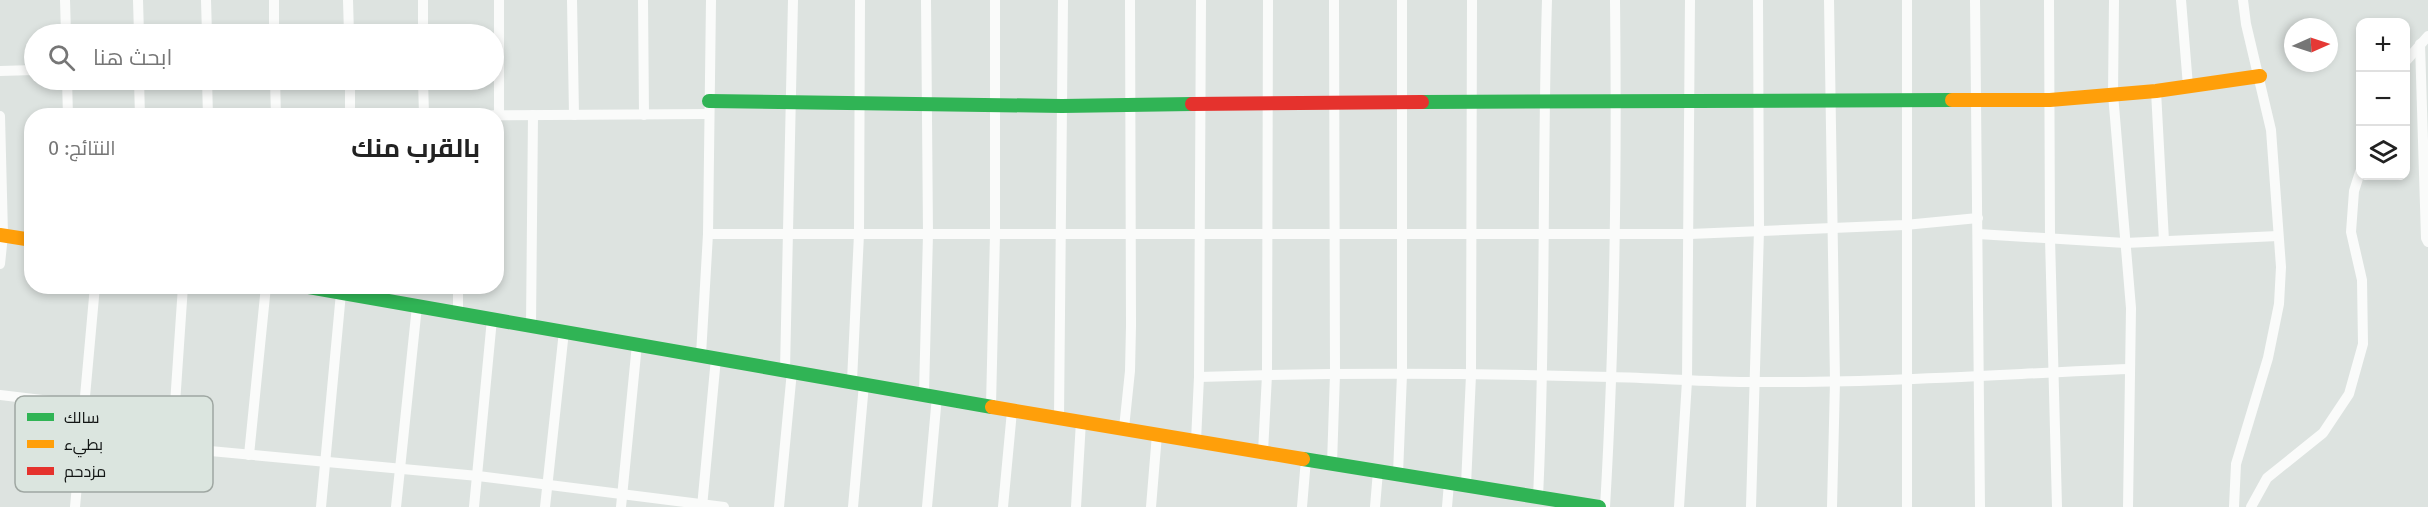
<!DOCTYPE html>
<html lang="ar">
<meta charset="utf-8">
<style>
:root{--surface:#fff;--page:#f2f2f2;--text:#222;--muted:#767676;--line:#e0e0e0}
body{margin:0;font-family:"Fira Sans",Cairo,sans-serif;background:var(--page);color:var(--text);direction:rtl}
.controls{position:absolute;right:18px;top:18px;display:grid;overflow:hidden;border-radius:12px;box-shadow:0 3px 9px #0003}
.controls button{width:54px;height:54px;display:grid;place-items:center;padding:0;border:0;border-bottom:2px solid var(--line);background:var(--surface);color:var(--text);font:30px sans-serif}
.compass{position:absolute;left:2284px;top:18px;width:54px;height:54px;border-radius:50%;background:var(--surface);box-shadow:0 3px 9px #0003;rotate:87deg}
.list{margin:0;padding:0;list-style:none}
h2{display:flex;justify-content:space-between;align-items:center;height:78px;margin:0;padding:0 24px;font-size:26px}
h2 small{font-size:20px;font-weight:400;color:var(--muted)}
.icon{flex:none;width:33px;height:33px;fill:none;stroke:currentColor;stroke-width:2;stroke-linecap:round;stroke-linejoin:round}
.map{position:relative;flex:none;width:2428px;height:507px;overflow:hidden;direction:ltr}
.search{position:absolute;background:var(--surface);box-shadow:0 3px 9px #0003;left:24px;top:24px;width:480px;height:66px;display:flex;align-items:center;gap:15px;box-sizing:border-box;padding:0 21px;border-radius:33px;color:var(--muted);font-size:22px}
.panel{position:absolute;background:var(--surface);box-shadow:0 3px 9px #0003;left:24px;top:108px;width:480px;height:186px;border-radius:24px;direction:rtl}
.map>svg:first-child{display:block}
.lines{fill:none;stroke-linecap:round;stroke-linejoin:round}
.street{stroke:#fafbfa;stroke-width:10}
.fast{stroke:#30b455;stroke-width:14}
.slow{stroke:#ff9f0a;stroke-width:14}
.jam{stroke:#e5322d;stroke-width:14}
.key{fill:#dbe5df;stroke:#9fa7a2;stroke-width:1.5}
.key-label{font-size:16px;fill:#121514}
</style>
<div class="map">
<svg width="2428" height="507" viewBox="0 0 2428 507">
<rect width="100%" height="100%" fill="#dde3e0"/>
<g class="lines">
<g class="street">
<path d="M65,0L66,34"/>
<path d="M138,0L139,34"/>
<path d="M206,0L207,34"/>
<path d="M274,0V34"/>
<path d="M348,0L349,34"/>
<path d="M423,0V34"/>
<path d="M499,0V115"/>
<path d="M572,0L574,115"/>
<path d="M643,0L644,115"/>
<path d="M1829,0L1835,381L1832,507"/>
<path d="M1907,0V507"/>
<path d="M1975,0L1980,507"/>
<path d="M2049,0L2050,238L2057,507"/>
<path d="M2114,0L2113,94L2131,308L2128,507"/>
<path d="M2181,0L2188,86"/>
<path d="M2420,44L2426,238L2428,242"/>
<path d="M2406,61L2428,36"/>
<path d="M0,71L34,70"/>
<path d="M67,80L68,116"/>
<path d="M139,80L140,116"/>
<path d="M207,80L208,116"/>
<path d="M275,80L276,116"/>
<path d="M350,80V116"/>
<path d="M423,80L424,115"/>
<path d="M2156,91L2164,241"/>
<path d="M0,116L3,235L0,264"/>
<path d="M374,116L709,114"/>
<path d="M708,234H1690L1905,225L1978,218"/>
<path d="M1978,234L2125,243L2278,236"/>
<path d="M458,313V286"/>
<path d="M531,326L533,115"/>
<path d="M701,355L708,234L711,0"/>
<path d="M785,370L793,0"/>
<path d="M1199,377C1336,372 1474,373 1611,377C1659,378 1707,382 1755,382C1880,383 2004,374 2129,369"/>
<path d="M852,381L859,234L860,0"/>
<path d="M924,394L928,234L926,0"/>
<path d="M0,395L84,405"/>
<path d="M991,406L995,234V0"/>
<path d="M1059,418L1063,0"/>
<path d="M1124,428L1130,371L1131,326L1130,0"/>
<path d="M81,439L478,476L724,507"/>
<path d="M1196,441L1199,377L1201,0"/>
<path d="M172,448L183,286"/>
<path d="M1263,452L1267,375L1268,0"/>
<path d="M249,455L266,286"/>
<path d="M1332,464L1335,374L1334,0"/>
<path d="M1398,474L1402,374V0"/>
<path d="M1466,485L1471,375L1472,0"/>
<path d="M1538,497C1546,331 1542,166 1547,0"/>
<path d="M75,507L95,286"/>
<path d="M321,507L341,293"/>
<path d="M396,507L417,306"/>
<path d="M474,507L492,319"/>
<path d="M545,507L564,331"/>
<path d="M621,507L637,344"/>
<path d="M702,507L716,358"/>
<path d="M779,507L792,371"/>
<path d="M853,507L864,384"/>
<path d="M927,507L937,396"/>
<path d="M1003,507L1012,411"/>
<path d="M1076,507L1081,421"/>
<path d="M1151,507L1157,434"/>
<path d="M1302,507L1306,459"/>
<path d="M1375,507L1378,471"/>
<path d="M1447,507L1449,483"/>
<path d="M1605,507C1615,338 1617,169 1615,0"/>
<path d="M1679,507L1687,381L1690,0"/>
<path d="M1751,507L1759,230L1758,0"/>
<path d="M2234,507L2236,464L2268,358L2279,304L2281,267L2271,130L2246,24L2243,0"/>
<path d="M2251,507L2267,478L2323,433L2349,394L2363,344L2362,280L2351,232L2354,191L2360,172"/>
</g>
<g class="fast">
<path d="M709,101L1062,106L1192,104"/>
<path d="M1422,102L1952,100"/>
<path d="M303,286L992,407"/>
<path d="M1303,459L1599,507"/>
</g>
<g class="slow">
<path d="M1952,100H2050L2156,91L2260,76"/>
<path d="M0,235L32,240"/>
<path d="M992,407L1303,459"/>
</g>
<path class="jam" d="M1192,104L1422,102"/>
</g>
<rect x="15" y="396" width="198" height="96" rx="9" class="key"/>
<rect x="27" y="413" width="27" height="8" fill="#30b455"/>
<rect x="27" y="440" width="27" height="8" fill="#ff9f0a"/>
<rect x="27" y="467" width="27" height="8" fill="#e5322d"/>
<g class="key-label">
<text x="64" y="423">سالك</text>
<text x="64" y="450">بطيء</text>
<text x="64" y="477">مزدحم</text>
</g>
</svg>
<div class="controls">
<button>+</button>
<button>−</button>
<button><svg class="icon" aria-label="layers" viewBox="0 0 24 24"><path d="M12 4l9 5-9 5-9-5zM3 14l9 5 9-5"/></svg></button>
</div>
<svg class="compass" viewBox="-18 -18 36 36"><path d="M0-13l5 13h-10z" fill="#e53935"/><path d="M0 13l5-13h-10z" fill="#767676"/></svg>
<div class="search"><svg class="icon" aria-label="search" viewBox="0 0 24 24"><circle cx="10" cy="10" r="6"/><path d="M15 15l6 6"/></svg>ابحث هنا</div>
<section class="panel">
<h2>بالقرب منك<small>النتائج: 0</small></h2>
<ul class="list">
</ul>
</section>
</div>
